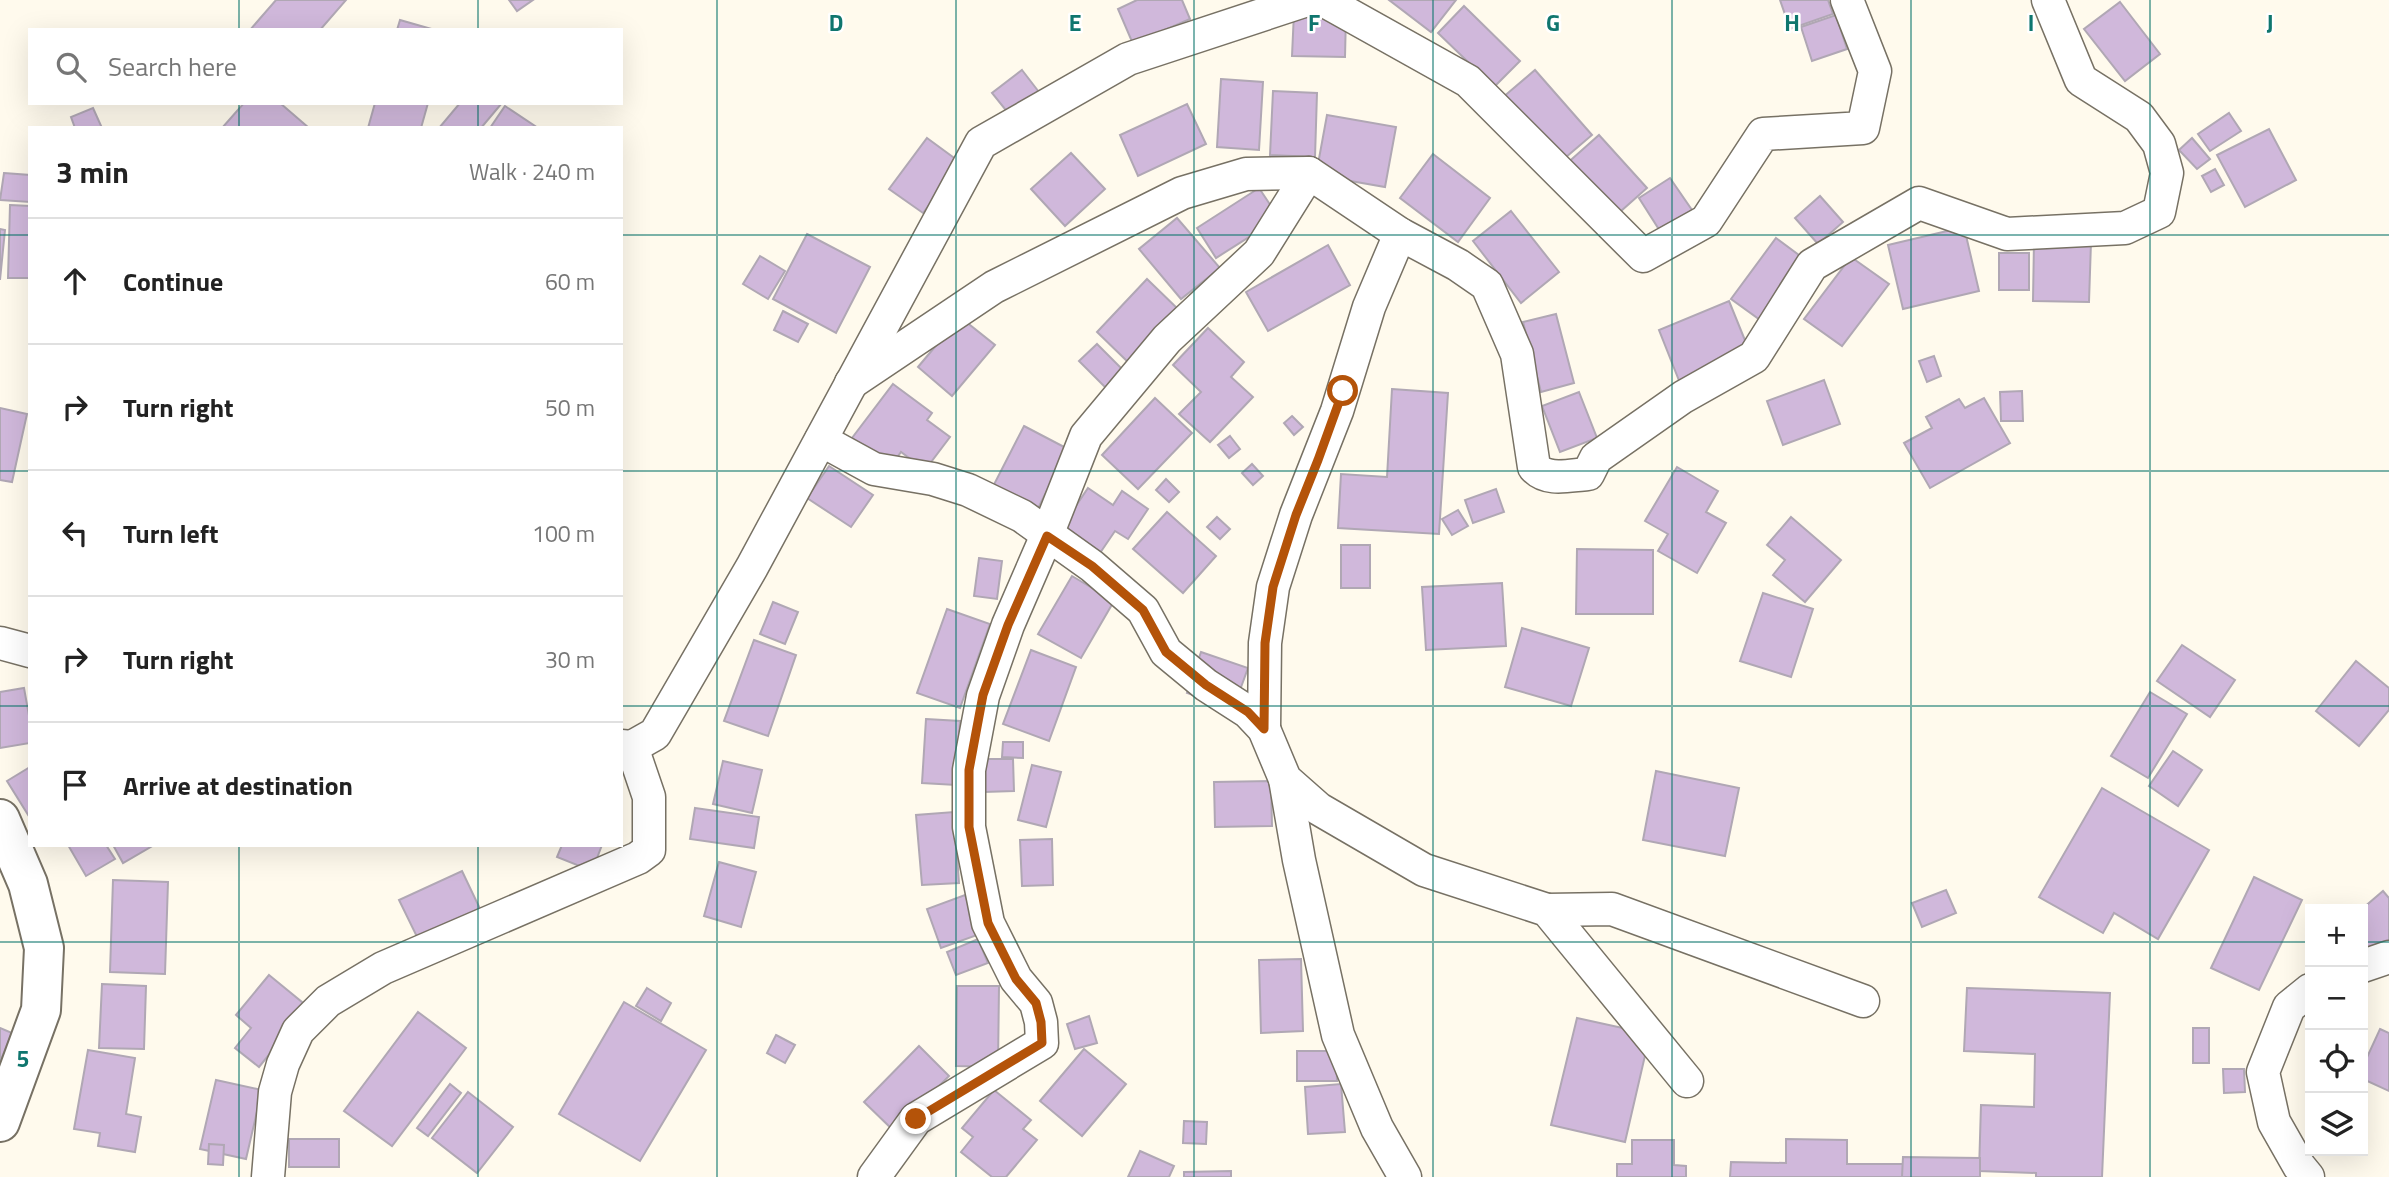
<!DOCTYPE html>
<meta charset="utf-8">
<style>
:root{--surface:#fff;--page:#f6f6f6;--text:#222;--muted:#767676;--line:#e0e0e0}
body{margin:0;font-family:"Titillium Web",sans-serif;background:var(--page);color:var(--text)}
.controls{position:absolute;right:21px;bottom:21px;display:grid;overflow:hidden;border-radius:0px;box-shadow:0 7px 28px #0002}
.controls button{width:63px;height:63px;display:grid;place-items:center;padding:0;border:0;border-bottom:2px solid var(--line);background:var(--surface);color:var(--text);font:35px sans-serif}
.stop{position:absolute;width:21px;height:21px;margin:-16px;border:5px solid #b45309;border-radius:50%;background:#fff}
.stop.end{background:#b45309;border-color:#fff;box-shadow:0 2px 7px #0008}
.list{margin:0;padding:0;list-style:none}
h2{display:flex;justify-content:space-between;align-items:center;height:91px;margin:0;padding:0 28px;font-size:30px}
h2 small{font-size:23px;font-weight:400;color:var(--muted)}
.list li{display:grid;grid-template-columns:46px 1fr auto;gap:21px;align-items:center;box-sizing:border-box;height:126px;padding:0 28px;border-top:2px solid var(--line)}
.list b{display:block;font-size:26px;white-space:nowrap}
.list em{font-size:23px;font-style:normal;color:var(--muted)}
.icon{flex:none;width:38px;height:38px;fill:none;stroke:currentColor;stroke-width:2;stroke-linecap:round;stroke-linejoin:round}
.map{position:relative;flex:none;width:2389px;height:1177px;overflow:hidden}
.search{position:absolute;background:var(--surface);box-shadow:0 7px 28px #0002;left:28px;top:28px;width:595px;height:77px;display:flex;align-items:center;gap:18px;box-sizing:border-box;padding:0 24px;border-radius:0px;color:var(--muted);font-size:26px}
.panel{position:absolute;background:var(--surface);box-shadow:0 7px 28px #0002;left:28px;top:126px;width:595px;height:721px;border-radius:0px}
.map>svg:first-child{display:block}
.building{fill:#d0b8db;stroke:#b0a7b4;stroke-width:2}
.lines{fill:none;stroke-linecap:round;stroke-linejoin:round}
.minor-casing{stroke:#777164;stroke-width:35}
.trunk-casing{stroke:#777164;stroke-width:42}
.minor{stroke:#fff;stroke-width:32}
.trunk{stroke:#fff;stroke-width:38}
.route{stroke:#b45309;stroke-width:9}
.grid{fill:none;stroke:#0f766e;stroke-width:2;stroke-opacity:0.55}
.grid-label{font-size:23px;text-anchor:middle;font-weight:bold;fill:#0f766e;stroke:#fff;stroke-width:5;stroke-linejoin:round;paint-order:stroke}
</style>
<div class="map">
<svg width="2389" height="1177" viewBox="0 0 2389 1177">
<rect width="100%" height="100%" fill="#fffaed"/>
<g class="building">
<path d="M276,0H346L320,30H250Z"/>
<path d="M509,0H533L517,11Z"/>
<path d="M1137,0H1182L1190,19L1133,44L1118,9Z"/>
<path d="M1389,0H1456L1431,32Z"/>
<path d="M1780,0H1828L1833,14L1790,29Z"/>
<path d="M2120,2L2160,54L2125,81L2084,29Z"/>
<path d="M1464,6L1520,61L1494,87L1438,33Z"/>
<path d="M1294,12L1346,14L1345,57L1292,56Z"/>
<path d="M1836,15L1847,49L1812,61L1801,27Z"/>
<path d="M400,20L435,30H397Z"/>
<path d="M1022,70L1042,96L1013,119L992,93Z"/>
<path d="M1535,70L1592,135L1559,163L1502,98Z"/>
<path d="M1221,79L1263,82L1259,150L1217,147Z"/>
<path d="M1273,91L1317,93L1315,157L1270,155Z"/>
<path d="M244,103H280L309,128H222Z"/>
<path d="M375,103H428L421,128H368Z"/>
<path d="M460,103H502L481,128H439Z"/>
<path d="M1187,104L1206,144L1138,176L1120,135Z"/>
<path d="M505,106L538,128H490Z"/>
<path d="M93,108L102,128H75L71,117Z"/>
<path d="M2229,113L2241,131L2210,151L2198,134Z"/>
<path d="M1327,115L1396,127L1385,187L1316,175Z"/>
<path d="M2269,129L2296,180L2245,207L2217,155Z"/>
<path d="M1599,135L1647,188L1612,219L1564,166Z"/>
<path d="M927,138L961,163L923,213L889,189Z"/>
<path d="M2192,138L2210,159L2197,169L2179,150Z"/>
<path d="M1071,153L1105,189L1065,226L1031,189Z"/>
<path d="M1433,154L1490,198L1458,242L1400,198Z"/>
<path d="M2215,169L2224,185L2211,192L2202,176Z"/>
<path d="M4,173L30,175V202L0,200Z"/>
<path d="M1670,178L1692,210L1660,231L1639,198Z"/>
<path d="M1259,188L1279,218L1216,258L1197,228Z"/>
<path d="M1820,196L1843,222L1818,244L1795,218Z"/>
<path d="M10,205L30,206V278H8Z"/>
<path d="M1511,211L1559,272L1521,303L1473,241Z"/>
<path d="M1177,218L1220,268L1181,299L1139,249Z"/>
<path d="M1964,227L1979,291L1903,309L1888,245Z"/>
<path d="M0,229L5,230L0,280Z"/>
<path d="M807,234L870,267L836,333L773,299Z"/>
<path d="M1776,238L1807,261L1763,322L1731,299Z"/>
<path d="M2034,241L2091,242L2089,302L2033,301Z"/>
<path d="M1328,245L1350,285L1268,331L1246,292Z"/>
<rect x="1999" y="253" width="30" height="37"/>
<path d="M760,256L785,271L768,299L743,284Z"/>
<path d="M1851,257L1889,284L1842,346L1804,319Z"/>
<path d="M1147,279L1179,310L1129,363L1097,332Z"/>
<path d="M1729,301L1751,355L1680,383L1659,330Z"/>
<path d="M783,311L808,324L798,342L774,330Z"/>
<path d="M1556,314L1574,383L1541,392L1523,322Z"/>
<path d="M960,317L995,345L952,396L918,367Z"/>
<path d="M1208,328L1244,362L1231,377L1253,397L1210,442L1179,414L1201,392L1173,365Z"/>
<path d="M1097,344L1123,370L1106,388L1079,361Z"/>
<path d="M1934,356L1941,376L1927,382L1919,361Z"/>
<path d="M1824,380L1840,424L1783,445L1767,401Z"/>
<path d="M893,384L932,413L927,420L950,437L925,470L901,452L891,466L852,438Z"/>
<path d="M1392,389L1448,393L1439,534L1338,528L1341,474L1387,477Z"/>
<path d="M2022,391L2023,421H2001L2000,392Z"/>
<path d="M1579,392L1597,438L1560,452L1542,406Z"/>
<path d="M1155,398L1192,433L1138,489L1102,455Z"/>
<path d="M1984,398L2010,443L1930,488L1904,443L1932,428L1926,417L1959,399L1965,408Z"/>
<path d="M0,408L27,414L12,482L0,480Z"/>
<path d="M1292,416L1303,427L1294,435L1284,423Z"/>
<path d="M1024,426L1068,449L1030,524L985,502Z"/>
<path d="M1230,436L1240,449L1229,458L1218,445Z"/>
<path d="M1252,464L1263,476L1253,485L1242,473Z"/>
<path d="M829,466L873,495L851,527L807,498Z"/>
<path d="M1677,467L1718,491L1706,512L1726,523L1697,573L1658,551L1668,534L1645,521Z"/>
<path d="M1166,479L1179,492L1169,502L1156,490Z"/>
<path d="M1088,488L1113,505L1122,491L1148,509L1128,539L1115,531L1098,556L1059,531Z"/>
<path d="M1496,489L1504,512L1473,523L1465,500Z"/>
<path d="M1458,510L1468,526L1452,535L1442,519Z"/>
<path d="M1167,512L1216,556L1183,593L1133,549Z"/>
<path d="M1217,517L1230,529L1220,539L1207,527Z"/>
<path d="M1791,517L1841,560L1805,602L1773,575L1785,560L1767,545Z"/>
<rect x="1341" y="545" width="29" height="43"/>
<path d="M1577,549L1653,550V614H1576Z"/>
<path d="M979,558L1002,561L997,599L974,596Z"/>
<path d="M1072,576L1114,601L1081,658L1038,634Z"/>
<path d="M1502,583L1506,646L1426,650L1422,587Z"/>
<path d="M1763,593L1813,609L1791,677L1740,661Z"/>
<path d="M773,602L798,612L785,644L760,634Z"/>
<path d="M947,609L990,624L960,708L917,693Z"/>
<path d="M1522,628L1589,648L1571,706L1505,687Z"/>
<path d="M754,640L796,655L768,736L724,721Z"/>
<path d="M2182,645L2235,680L2210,717L2157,681Z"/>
<path d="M1031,650L1076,667L1049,741L1003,724Z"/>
<path d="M1201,652L1248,668L1233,709L1187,693Z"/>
<path d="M2356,661L2389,688V710L2359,746L2316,711Z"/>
<path d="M24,688L30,721V743L0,748V692Z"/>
<path d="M2150,692L2187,714L2148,778L2111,756Z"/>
<path d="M926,719L960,721L956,785L922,783Z"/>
<path d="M1003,742H1023V758L1002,757Z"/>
<path d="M2173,751L2202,770L2178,806L2149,786Z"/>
<path d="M983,759H1013L1014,791L984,792Z"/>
<path d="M723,761L762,770L752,813L713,804Z"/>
<path d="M1032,765L1061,772L1046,827L1018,820Z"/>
<path d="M30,767V818L7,781Z"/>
<path d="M1656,771L1739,788L1725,856L1643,840Z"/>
<path d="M1271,781L1272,826L1215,827L1214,782Z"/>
<path d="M2102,788L2209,850L2158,939L2114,913L2103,933L2039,897Z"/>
<path d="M695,808L759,817L754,848L690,839Z"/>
<path d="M954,812L959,883L922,885L916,815Z"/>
<path d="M1052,839L1053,885L1022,886L1020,840Z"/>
<path d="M68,845H106L115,859L86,876Z"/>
<path d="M113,845H154L123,863Z"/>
<path d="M562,845H602L592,871L557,857Z"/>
<path d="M719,862L756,872L741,927L704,916Z"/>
<path d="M462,871L483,915L421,945L399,900Z"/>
<path d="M2254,877L2302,900L2259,990L2211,968Z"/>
<path d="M113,880L168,882L165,974L110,972Z"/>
<path d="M1946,890L1956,913L1922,927L1912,903Z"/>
<path d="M2383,891L2389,898V940L2371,956L2363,946L2362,909Z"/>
<path d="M965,895L980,934L941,948L927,909Z"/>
<path d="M978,939L988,963L956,975L947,952Z"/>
<path d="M1301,959L1303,1031L1261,1033L1259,960Z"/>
<path d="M269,975L308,1007L259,1067L235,1048L251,1028L236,1015Z"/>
<path d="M102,984L146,986L144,1049L99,1048Z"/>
<path d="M957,986H999L998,1067L956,1066Z"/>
<path d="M647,988L671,1003L661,1021L636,1006Z"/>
<path d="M1967,988L2110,993L2102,1177H2036V1173L1979,1171L1981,1105L2034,1107L2035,1054L1964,1051Z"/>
<path d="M624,1002L706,1050L640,1161L559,1114Z"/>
<path d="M418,1012L466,1048L392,1146L344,1111Z"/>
<path d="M1089,1016L1097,1043L1075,1049L1067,1024Z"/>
<path d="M1577,1018L1650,1034L1625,1142L1551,1125Z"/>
<path d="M0,1028L12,1033L0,1062Z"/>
<rect x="2193" y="1028" width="16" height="35"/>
<path d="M2380,1029L2389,1033V1091L2363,1079V1066Z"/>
<path d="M776,1035L795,1045L785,1063L767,1053Z"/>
<path d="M919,1046L949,1076L894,1131L864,1102Z"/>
<path d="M1084,1049L1126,1084L1082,1136L1040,1101Z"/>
<path d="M88,1050L135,1058L126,1114L141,1117L135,1152L98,1146L100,1133L74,1129Z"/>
<path d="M1297,1051H1336L1337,1081H1297Z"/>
<path d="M2223,1069H2244L2245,1092L2224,1093Z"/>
<path d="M216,1080L262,1090L246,1159L200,1149Z"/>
<path d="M450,1084L461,1093L428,1136L417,1128Z"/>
<path d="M1341,1084L1345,1132L1308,1134L1305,1087Z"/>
<path d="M994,1090L1031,1120L1023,1129L1037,1140L1006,1177H992L961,1152L973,1137L962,1128Z"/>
<path d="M468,1092L513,1127L477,1173L432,1138Z"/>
<path d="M1184,1121L1207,1122L1206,1144L1183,1143Z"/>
<rect x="289" y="1139" width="50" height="28"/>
<path d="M1786,1139L1847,1140V1164H1909V1177H1730L1731,1162L1786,1163Z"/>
<path d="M1632,1140H1674V1165L1686,1166V1177H1617V1164H1632Z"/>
<path d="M209,1144L224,1145L223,1165L208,1164Z"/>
<path d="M1140,1151L1174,1166L1169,1177H1128Z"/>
<path d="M1903,1157L1980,1158V1177H1902Z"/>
<path d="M1231,1171V1177H1184V1172Z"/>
</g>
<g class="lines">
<defs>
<g id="minor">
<path d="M1323,0L1468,81L1643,256L1706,221L1763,134L1863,128L1875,71L1847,0"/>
<path d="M851,383L994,287L1182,193L1246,174L1309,173L1400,234L1458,265L1487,285L1517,354L1534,467C1547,482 1570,475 1588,474L1596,458L1683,397L1754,357L1812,265L1919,203L2007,234L2125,228L2159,212L2167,173L2159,144L2139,117L2081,80L2048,0"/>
<path d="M821,440L874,469L933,479L968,490L1022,516L1092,566L1143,610L1166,652L1206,685L1248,712L1264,729L1285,779L1319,809L1424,870L1547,910L1687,1081"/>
<path d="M0,643L30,651"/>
<path d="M1264,729L1265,643L1273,587L1296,515L1337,411L1369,307L1400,234"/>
<path d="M621,746L632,747L655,734L752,567L981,143L1128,59L1307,0"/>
<path d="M1285,779L1299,860L1338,1035L1377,1128L1405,1177"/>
<path d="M1547,910L1612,909L1863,1001"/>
<path d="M2363,966L2389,957"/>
<path d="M268,1177L275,1092L283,1064L298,1031L328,1001L383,968L638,858L649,850V797L632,747"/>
<path d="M874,1177L916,1119L1042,1043L1041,1022L1036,1003L1016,979L988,923L969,827V770L983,696L1008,625L1047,535L1086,436L1167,339L1259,253L1309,173"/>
<path d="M2308,1177L2299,1166L2274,1122L2263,1072L2289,1007L2310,990"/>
</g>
<path id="trunk" d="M0,819L28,884L44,948L41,1010L0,1122"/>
</defs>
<use href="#minor" class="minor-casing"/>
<use href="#trunk" class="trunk-casing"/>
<use href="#minor" class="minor"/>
<use href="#trunk" class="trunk"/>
</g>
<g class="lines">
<path class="route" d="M916,1119L1042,1043L1041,1022L1036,1003L1016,979L988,923L969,827V770L983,695L1008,625L1047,536L1092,566L1143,610L1166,652L1206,685L1248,712L1264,729L1265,643L1273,587L1296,515L1318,460L1343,391"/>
</g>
<path class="grid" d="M239,0V30M478,0V30M717,0V1177M956,0V1177M1194,0V1177M1433,0V1177M1672,0V1177M1911,0V1177M2150,0V1177M239,103V128M478,103V128M0,235H30M621,235H2389M0,471H30M621,471H2389M0,706H30M621,706H2389M239,845V1177M478,845V1177M0,942H2310M2363,942H2389"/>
<g class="grid-label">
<text x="836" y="31">D</text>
<text x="1075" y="31">E</text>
<text x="1314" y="31">F</text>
<text x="1553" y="31">G</text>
<text x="1792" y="31">H</text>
<text x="2031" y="31">I</text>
<text x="2270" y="31">J</text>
<text x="23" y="1067">5</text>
</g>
</svg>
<div class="controls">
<button>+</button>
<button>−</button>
<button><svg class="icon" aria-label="locate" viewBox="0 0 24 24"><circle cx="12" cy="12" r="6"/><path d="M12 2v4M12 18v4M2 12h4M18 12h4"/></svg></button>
<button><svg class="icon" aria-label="layers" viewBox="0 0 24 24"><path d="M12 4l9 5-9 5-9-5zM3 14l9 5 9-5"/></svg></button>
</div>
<div class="stop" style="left:1343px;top:391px"></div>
<div class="stop end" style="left:916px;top:1119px"></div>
<div class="search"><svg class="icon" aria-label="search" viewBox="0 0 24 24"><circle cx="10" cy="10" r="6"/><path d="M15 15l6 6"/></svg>Search here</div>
<section class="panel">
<h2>3 min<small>Walk · 240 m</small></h2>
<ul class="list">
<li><svg class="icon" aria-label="ahead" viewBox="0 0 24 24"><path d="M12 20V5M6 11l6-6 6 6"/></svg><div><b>Continue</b></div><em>60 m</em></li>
<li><svg class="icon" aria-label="right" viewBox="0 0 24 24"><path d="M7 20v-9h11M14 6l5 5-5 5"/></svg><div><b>Turn right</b></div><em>50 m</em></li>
<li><svg class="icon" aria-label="left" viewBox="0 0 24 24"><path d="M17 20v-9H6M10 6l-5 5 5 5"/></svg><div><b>Turn left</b></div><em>100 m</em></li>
<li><svg class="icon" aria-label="right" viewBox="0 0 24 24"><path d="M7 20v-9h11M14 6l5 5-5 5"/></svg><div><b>Turn right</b></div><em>30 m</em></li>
<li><svg class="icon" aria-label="arrive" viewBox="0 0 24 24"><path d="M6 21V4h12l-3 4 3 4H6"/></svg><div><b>Arrive at destination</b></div></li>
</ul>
</section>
</div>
